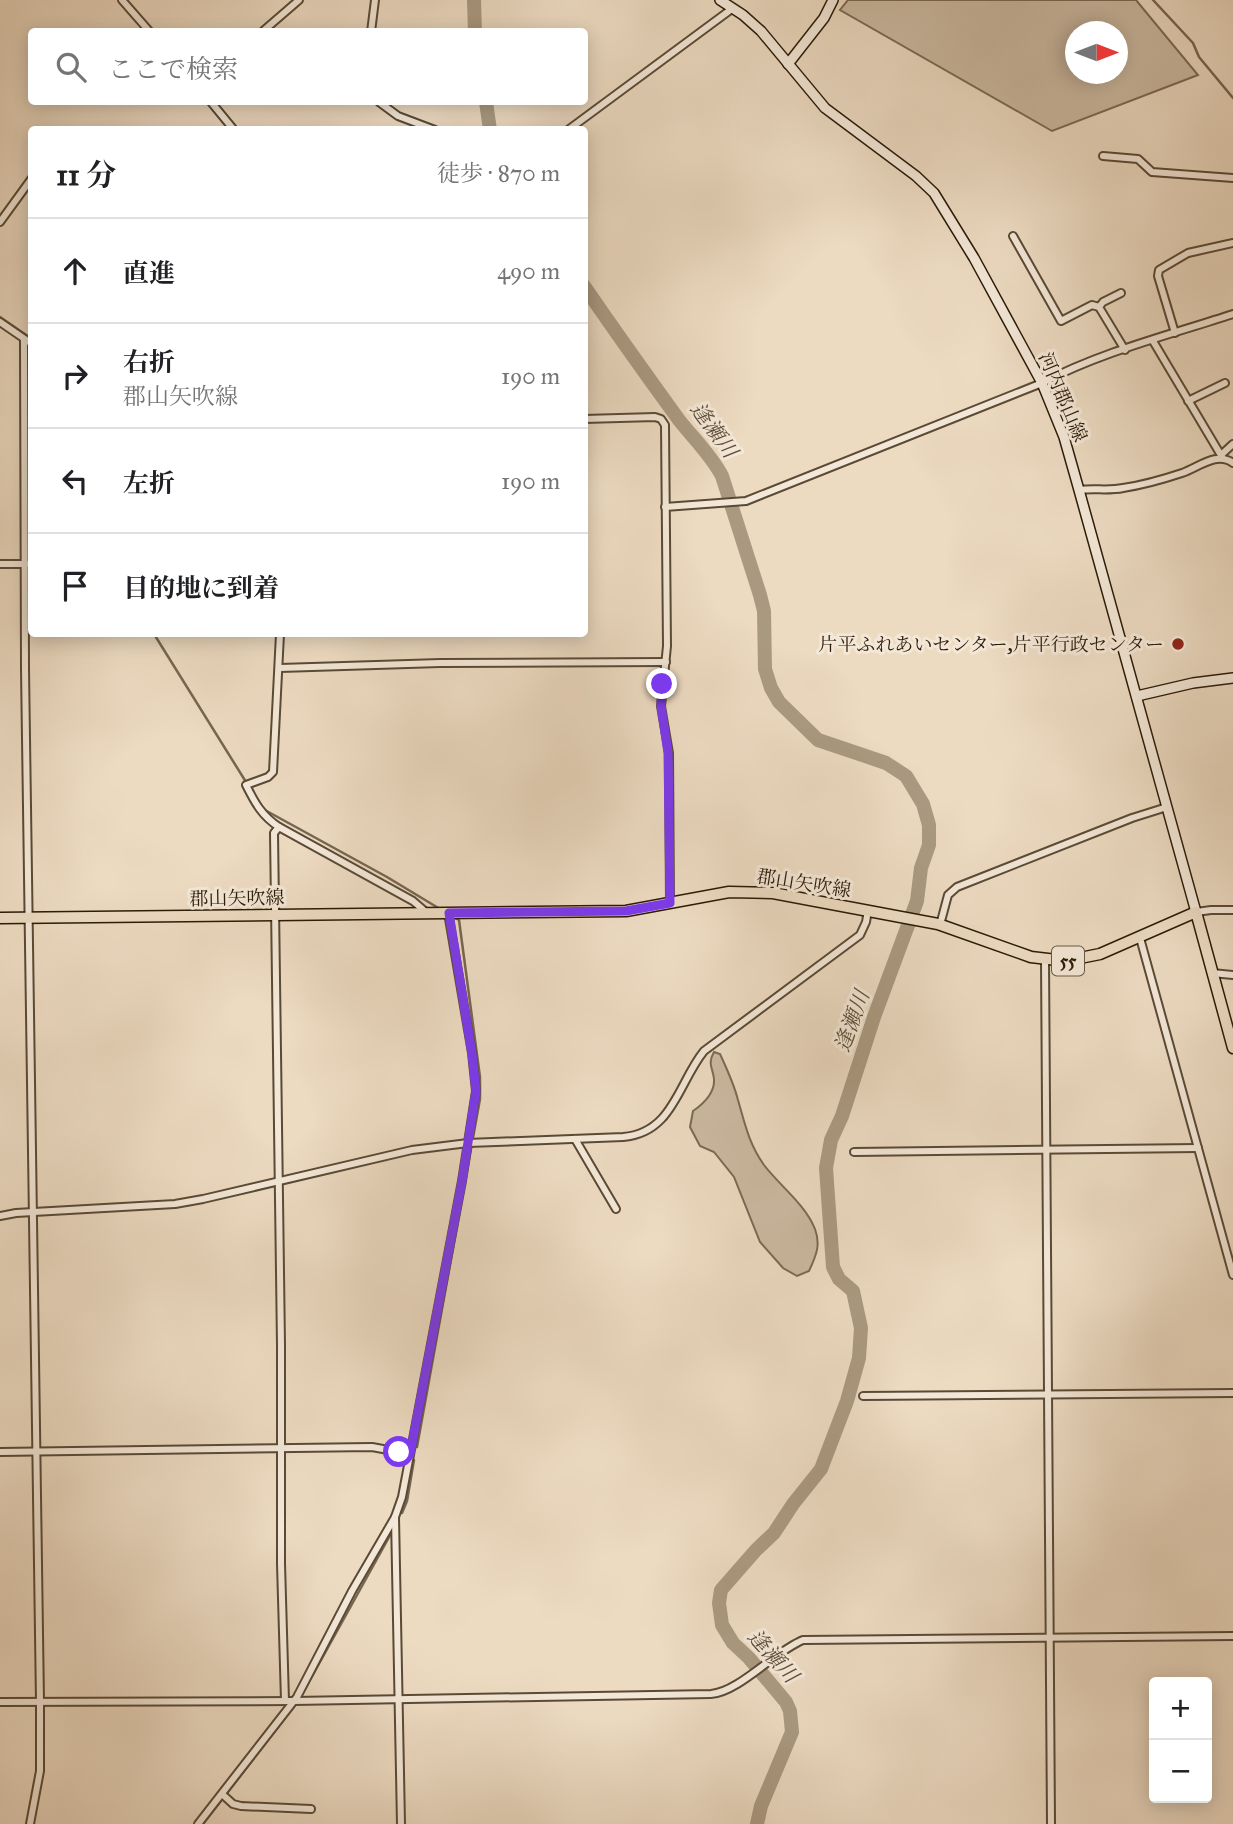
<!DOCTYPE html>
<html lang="ja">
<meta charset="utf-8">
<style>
:root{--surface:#fff;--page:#f6f6f6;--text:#202124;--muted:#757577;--line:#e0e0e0}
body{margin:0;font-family:"IM FELL Great Primer","Noto Serif JP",serif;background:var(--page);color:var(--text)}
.controls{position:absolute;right:21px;bottom:21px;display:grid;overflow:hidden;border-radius:7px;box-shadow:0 4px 18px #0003}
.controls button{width:63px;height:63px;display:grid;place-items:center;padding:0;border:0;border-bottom:2px solid var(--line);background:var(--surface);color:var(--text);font:35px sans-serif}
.compass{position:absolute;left:1065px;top:21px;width:63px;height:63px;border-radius:50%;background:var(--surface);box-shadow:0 4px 18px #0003;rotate:90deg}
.stop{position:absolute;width:21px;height:21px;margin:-16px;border:5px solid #7c3aed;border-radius:50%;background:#fff}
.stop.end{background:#7c3aed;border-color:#fff;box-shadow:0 2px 7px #0008}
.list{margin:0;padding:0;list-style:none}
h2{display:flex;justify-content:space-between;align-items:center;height:91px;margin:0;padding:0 28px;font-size:30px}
h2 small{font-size:23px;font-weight:400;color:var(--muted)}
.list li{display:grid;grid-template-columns:46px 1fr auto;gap:21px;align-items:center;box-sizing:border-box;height:105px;padding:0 28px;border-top:2px solid var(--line)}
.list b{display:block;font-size:26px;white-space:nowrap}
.list p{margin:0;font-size:23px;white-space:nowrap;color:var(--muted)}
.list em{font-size:23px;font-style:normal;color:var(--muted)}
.icon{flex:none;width:38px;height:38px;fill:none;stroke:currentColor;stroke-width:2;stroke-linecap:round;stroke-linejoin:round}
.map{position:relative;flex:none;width:1233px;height:1824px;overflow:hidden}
.search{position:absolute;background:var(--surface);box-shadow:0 4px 18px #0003;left:28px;top:28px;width:560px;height:77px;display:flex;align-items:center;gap:18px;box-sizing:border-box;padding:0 24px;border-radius:7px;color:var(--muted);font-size:26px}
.panel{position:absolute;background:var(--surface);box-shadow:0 4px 18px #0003;left:28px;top:126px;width:560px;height:511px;border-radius:7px}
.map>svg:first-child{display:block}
.green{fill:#cbb9a1;stroke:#7a6a54;stroke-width:2;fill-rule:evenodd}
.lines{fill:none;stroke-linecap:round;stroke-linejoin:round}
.stream{stroke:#776650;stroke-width:2.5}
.river{stroke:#aa9981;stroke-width:14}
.street-casing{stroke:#5a4a35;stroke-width:10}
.secondary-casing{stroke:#2a1a06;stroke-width:12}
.primary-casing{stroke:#2a1a06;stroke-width:13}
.street{stroke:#f3e7d7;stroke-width:6}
.secondary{stroke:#f3e7d7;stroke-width:9}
.primary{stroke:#ecdac1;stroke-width:10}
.route{stroke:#7c3aed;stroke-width:9}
.poi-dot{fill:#8f2418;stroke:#f3e7d7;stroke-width:2.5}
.labels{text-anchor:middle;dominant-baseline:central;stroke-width:6;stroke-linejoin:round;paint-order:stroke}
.shield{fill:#f3e7d7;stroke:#665845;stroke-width:2}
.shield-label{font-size:18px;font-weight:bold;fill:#2a1a06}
.street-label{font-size:19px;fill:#2a1a06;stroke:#f3e7d7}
.poi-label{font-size:19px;fill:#2a1a06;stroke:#f3e7d7;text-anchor:end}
.water-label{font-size:21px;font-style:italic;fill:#5d4d37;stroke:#f3e7d7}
</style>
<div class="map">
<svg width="1233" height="1824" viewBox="0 0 1233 1824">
<rect width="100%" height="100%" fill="#ecdac1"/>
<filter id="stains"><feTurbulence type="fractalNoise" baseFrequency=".00286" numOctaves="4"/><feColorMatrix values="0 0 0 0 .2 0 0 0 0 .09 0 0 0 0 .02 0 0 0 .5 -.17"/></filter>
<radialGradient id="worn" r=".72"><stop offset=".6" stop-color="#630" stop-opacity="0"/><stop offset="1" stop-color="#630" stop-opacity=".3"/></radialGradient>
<g class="green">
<path d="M848,0H1136L1198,75L1052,131L840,10ZM1076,32H1118V74H1076Z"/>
<path d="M714,1052L720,1054C727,1069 734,1084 738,1100C745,1124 749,1144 764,1165C780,1186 805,1204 815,1229C821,1245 816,1256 809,1271L797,1276L783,1268L760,1242L734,1177L714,1152L700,1146L690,1127L693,1111C703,1104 715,1093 714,1079C713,1068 707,1064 714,1052Z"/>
</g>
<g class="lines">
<g class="stream">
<path d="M1153,0L1193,43L1199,57L1233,98"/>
<path d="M0,317L32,339"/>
<path d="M154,634L246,782"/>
<path d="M263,809L387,877L440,909"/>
<path d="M417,1447L480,1099V1077L459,920L455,918"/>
<path d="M402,1513L407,1501L414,1460"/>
<path d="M305,1689L393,1530"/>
<path d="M203,1824L296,1704"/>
</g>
<g class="river">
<path d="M474,0L475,32"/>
<path d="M486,102L490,130"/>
<path d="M584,286C615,331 647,376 679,420C694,439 711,455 722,476L760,595L764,611L765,669L771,688L779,702L818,740L886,763L906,776L923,804L929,825V845L921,868L917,901L874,1017L842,1116L831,1140L826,1168L833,1267L839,1279L853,1291L861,1328L859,1358L847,1401L821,1469L793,1504L774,1533L756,1550L721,1590L719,1603L722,1625L733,1643L749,1658L786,1702L790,1711L792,1732L761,1806L757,1824"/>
</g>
<defs>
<g id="street">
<path d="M122,0L150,32"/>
<path d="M262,32L299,0"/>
<path d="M371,32L375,0"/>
<path d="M211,102L234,130"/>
<path d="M379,102L398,116L435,130"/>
<path d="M568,130L733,8"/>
<path d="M1103,156L1138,159L1152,172L1233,178"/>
<path d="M0,222L32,178"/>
<path d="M1013,236L1061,321L1092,305L1099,307"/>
<path d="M1121,293L1103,302L1099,307L1125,350"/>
<path d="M0,322L32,344"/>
<path d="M1175,333L1158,276L1159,270L1188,253L1233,243"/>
<path d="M24,339L25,669L40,1702V1771L30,1824"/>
<path d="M1153,341L1222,457"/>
<path d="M1188,401L1225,383"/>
<path d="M584,419L655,417L661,419L665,425L667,646L661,706L669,753L670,903"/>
<path d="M1221,455L1233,444"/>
<path d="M1079,490C1094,488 1109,491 1123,488C1143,485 1164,479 1182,473C1199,467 1217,451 1233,463"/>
<path d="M665,507L746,501L1042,383C1101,352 1169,335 1233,314"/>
<path d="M0,564H32"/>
<path d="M280,634L273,772L268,777L246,785C255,803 262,816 279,827L413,901L427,913"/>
<path d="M280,668L440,663L666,662"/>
<path d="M279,827L274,833L281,1345V1564L285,1701"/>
<path d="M1196,912L1211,910H1233"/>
<path d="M940,925L948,895L957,887L1132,818L1167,807"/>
<path d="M1140,938L1233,1275"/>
<path d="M1045,960L1051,1824"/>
<path d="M1212,973L1233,975"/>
<path d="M575,1139L616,1209"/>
<path d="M854,1152L1198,1148"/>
<path d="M0,1216L16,1213L175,1204L203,1199L412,1150L468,1143L623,1137C673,1133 678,1083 704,1051L860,935L866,922L868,910"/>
<path d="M863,1396L1233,1393"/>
<path d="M0,1452L372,1447L410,1454"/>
<path d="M395,1517L401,1824"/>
<path d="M0,1702L294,1701L711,1694C739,1692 775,1651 803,1640L1233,1636"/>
<path d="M222,1794L233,1804L241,1806L311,1809"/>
<path d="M198,1824L297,1697L352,1591L395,1517L402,1497L462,1181L476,1091L472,1053L448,913"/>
</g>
<g id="secondary">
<path d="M720,0L743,15L761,31L825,108L916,176L934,193L974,258L1042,383L1064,437L1079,490L1196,912"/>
<path d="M788,64L824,18L833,0"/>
<path d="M1137,696L1193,683L1233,678"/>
</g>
<path id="primary" d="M0,918L626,911L729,892L773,893L938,924L1031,957L1065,961L1100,954L1196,912L1233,1048"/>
</defs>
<use href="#street" class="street-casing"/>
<use href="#secondary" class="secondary-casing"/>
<use href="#primary" class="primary-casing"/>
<use href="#street" class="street"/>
<use href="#secondary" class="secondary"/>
<use href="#primary" class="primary"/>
</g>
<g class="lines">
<path class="route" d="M399,1452L410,1454L462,1181L476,1091L472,1054L449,913L626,911L670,903L668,753L661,706L662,684"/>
</g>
<circle class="poi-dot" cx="1178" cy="644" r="7"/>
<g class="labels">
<rect class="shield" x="1052" y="946.5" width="32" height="29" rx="5"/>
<g class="shield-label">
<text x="1068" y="961">55</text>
</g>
<g class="street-label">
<text transform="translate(1063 397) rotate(67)">河内郡山線</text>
<text transform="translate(804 883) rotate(9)">郡山矢吹線</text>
<text transform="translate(237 898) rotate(-1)">郡山矢吹線</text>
</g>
<g class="poi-label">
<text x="1164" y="644">片平ふれあいセンター,片平行政センター</text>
</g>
<g class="water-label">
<text transform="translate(714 430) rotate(54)">逢瀬川</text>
<text transform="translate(852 1021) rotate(-70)">逢瀬川</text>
<text transform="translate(773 1656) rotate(48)">逢瀬川</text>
</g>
</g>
<rect width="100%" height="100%" filter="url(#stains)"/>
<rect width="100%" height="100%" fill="url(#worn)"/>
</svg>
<div class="controls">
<button>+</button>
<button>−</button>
</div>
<svg class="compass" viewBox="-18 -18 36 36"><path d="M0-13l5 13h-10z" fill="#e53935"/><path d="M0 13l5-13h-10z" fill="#757577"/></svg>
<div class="stop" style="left:399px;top:1452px"></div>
<div class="stop end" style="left:662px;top:684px"></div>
<div class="search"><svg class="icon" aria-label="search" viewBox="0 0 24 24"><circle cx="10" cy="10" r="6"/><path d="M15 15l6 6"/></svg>ここで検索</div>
<section class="panel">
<h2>11 分<small>徒歩 · 870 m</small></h2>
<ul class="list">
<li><svg class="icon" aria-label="ahead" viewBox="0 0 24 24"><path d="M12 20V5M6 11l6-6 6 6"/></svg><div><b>直進</b></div><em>490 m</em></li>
<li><svg class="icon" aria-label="right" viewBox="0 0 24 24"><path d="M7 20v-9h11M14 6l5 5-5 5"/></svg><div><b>右折</b><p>郡山矢吹線</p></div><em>190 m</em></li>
<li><svg class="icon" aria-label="left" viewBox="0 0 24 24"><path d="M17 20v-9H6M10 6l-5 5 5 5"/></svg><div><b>左折</b></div><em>190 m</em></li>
<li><svg class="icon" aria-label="arrive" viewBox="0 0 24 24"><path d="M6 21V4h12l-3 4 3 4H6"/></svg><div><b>目的地に到着</b></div></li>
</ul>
</section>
</div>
